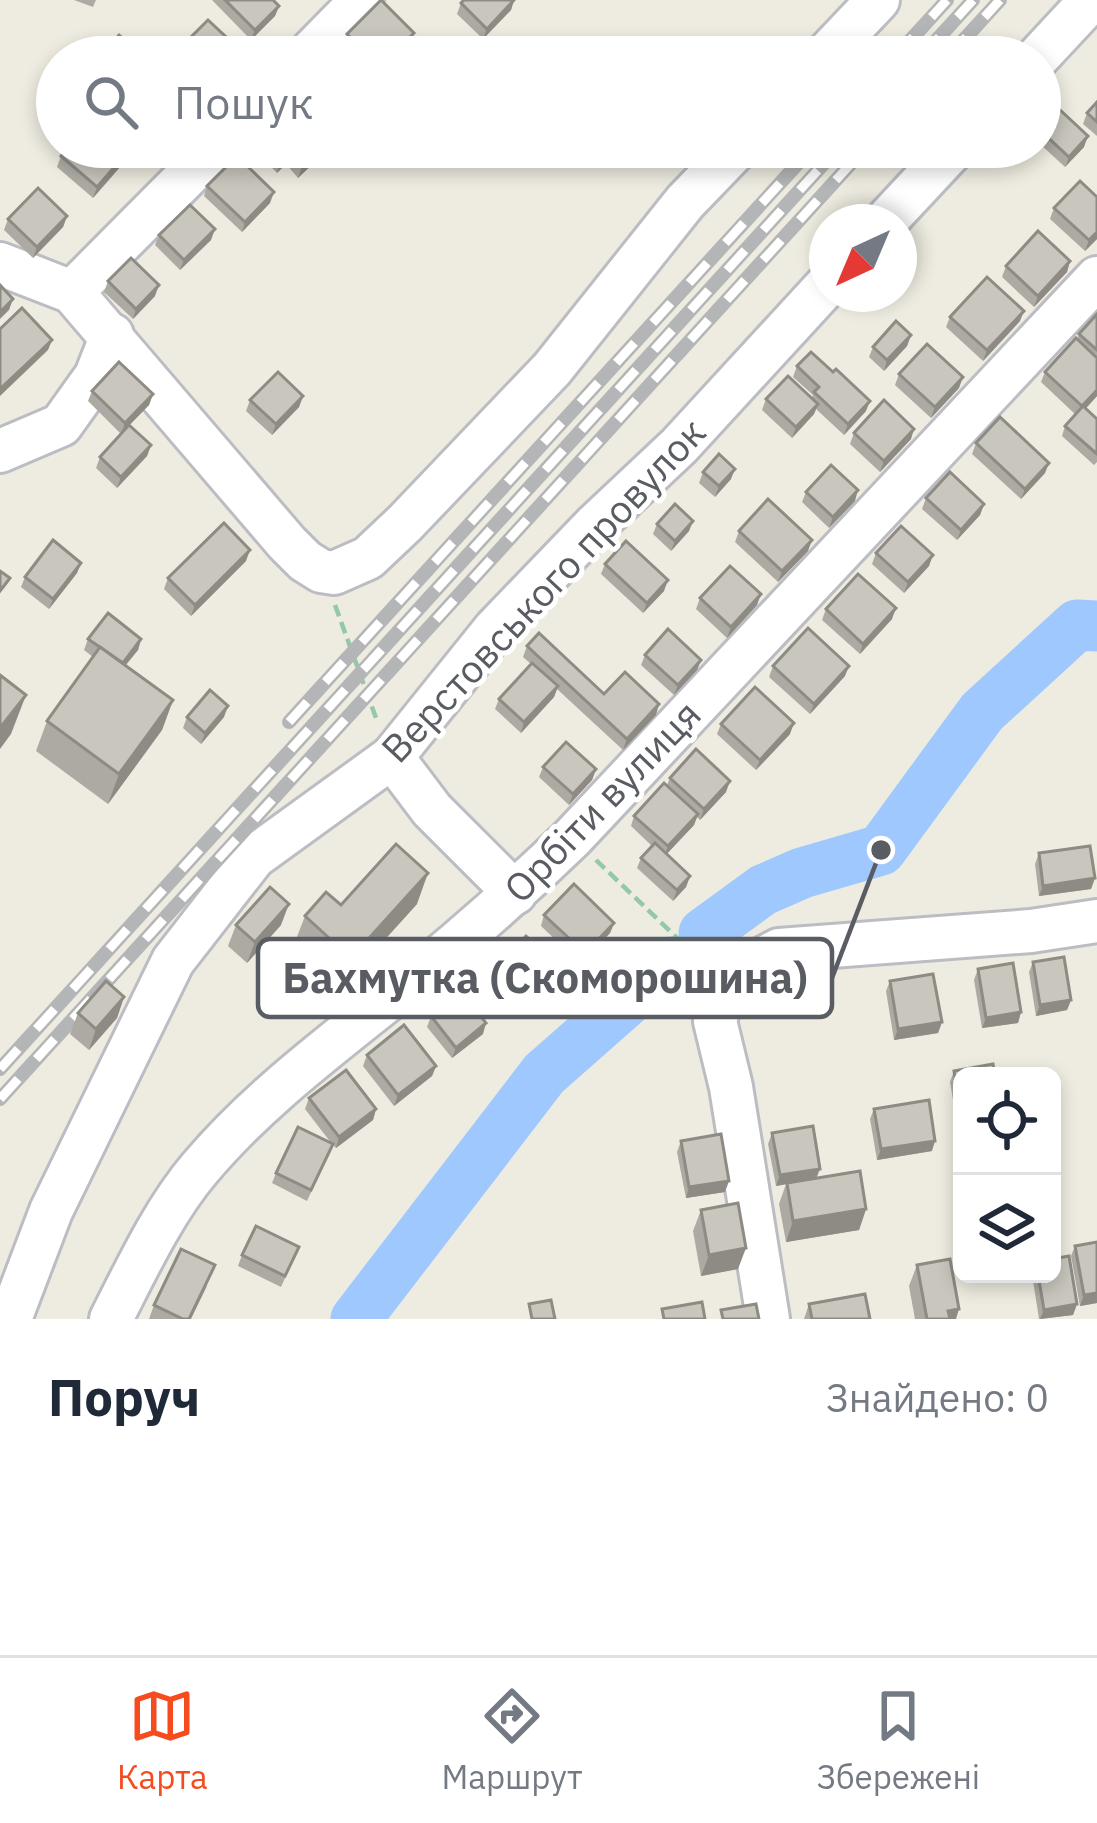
<!DOCTYPE html>
<html lang="uk">
<meta charset="utf-8">
<style>
:root{--surface:#fff;--page:#f2f2f3;--text:#1f2937;--muted:#747a83;--line:#e0e1e3;--accent:#f64b1e}
body{margin:0;font-family:"IBM Plex Sans",sans-serif;background:var(--page);color:var(--text)}
.controls{position:absolute;right:36px;bottom:36px;display:grid;overflow:hidden;border-radius:18px;box-shadow:0 6px 18px #0003}
.controls button{width:108px;height:108px;display:grid;place-items:center;padding:0;border:0;border-bottom:3px solid var(--line);background:var(--surface);color:var(--text);font:60px sans-serif}
.compass{position:absolute;left:809px;top:204px;width:108px;height:108px;border-radius:50%;background:var(--surface);box-shadow:0 6px 18px #0003;rotate:224deg}
.list{margin:0;padding:0;list-style:none}
h2{display:flex;justify-content:space-between;align-items:center;height:156px;margin:0;padding:0 48px;font-size:51px}
h2 small{font-size:39px;font-weight:400;color:var(--muted)}
.icon{flex:none;width:66px;height:66px;fill:none;stroke:currentColor;stroke-width:2;stroke-linecap:round;stroke-linejoin:round}
.map{position:relative;flex:none;width:1097px;height:1319px;overflow:hidden}
.search{position:absolute;background:var(--surface);box-shadow:0 6px 18px #0003;left:36px;right:36px;top:36px;height:132px;display:flex;align-items:center;gap:30px;box-sizing:border-box;padding:0 42px;border-radius:66px;color:var(--muted);font-size:45px}
.sheet{height:336px;background:var(--surface)}
nav{display:flex;justify-content:space-around;align-items:center;box-sizing:border-box;height:168px;border-top:3px solid var(--line);background:var(--surface);font-size:33px;color:var(--muted)}
nav a{display:grid;justify-items:center;gap:6px}
nav .on{color:var(--accent)}
.map>svg:first-child{display:block}
.lines{fill:none;stroke-linecap:round;stroke-linejoin:round}
.river{stroke:#9fc8ff;stroke-width:51}
.minor-casing{stroke:#bbbdc3;stroke-width:48}
.path{stroke:#93c8aa;stroke-width:4.5;stroke-dasharray:12 6;stroke-linecap:butt}
.minor{stroke:#fff;stroke-width:42}
.rail-casing{stroke:#b4b5b6;stroke-width:14}
.rail{stroke:#fff;stroke-width:9;stroke-dasharray:27;stroke-linecap:butt}
.wall{fill:#adaaa3}
.shaded-wall{fill:#8d8b84}
.building{fill:#c9c6bd;stroke:#8d8b84;stroke-width:3}
.labels{text-anchor:middle;dominant-baseline:central;stroke-width:10;stroke-linejoin:round;paint-order:stroke}
.street-label{font-size:39px;fill:#595c63;stroke:#fff}
.leader{fill:none;stroke:#595c63;stroke-width:4.5}
.callout-dot{fill:#595c63;stroke:#fff;stroke-width:4.5}
.callout{fill:#fff;stroke:#595c63;stroke-width:4.5}
.callout-label{font-size:42px;text-anchor:middle;font-weight:bold;fill:#595c63}
</style>
<div class="map">
<svg width="1097" height="1319" viewBox="0 0 1097 1319">
<rect width="100%" height="100%" fill="#eeece0"/>
<g class="lines">
<g class="river">
<path d="M704,933L763,890L802,873L881,850L982,712L1077,625L1097,626"/>
<path d="M356,1319L544,1074L671,962"/>
</g>
<defs>
<g id="minor">
<path d="M306,57L362,0"/>
<path d="M824,57L878,0"/>
<path d="M1038,57L1091,0"/>
<path d="M885,222L955,147"/>
<path d="M0,264L72,292L287,543L305,561L321,571L334,573L368,558L405,523L552,369L685,202L738,147"/>
<path d="M72,292L216,147"/>
<path d="M0,451L61,425L96,376L112,335"/>
<path d="M392,757L432,810L515,893"/>
<path d="M10,1319L51,1211L173,961L254,857L392,757L495,629L595,525L679,446L827,285"/>
<path d="M111,1319C136,1270 164,1210 200,1168C254,1104 320,1054 385,1002C450,950 512,896 572,838L1097,278"/>
<path d="M768,1319L731,1087L715,1021L726,984L743,969L779,950L1031,931L1097,921"/>
</g>
</defs>
<use href="#minor" class="minor-casing"/>
<g class="path">
<path d="M335,605L376,718"/>
<path d="M596,860L700,960"/>
</g>
<use href="#minor" class="minor"/>
<defs>
<g id="rail">
<path d="M895,57L947,0"/>
<path d="M921,57L973,0"/>
<path d="M948,57L1000,0"/>
<path d="M289,722L813,147"/>
<path d="M0,1069L839,147"/>
<path d="M0,1099L866,147"/>
</g>
</defs>
<use href="#rail" class="rail-casing"/>
<use href="#rail" class="rail"/>
</g>
<g class="wall">
<path d="M74,0H96L93,7Z"/>
<path d="M212,0H273L279,6L275,16L251,40Z"/>
<path d="M514,0L511,10L483,39L457,14L461,3Z"/>
<path d="M414,33L411,43L397,57H356L343,45L347,34Z"/>
<path d="M1040,96L1084,147L1065,167L1040,144Z"/>
<path d="M1097,102V136L1083,124L1087,113Z"/>
<path d="M255,147H324L320,157L298,178L286,164L277,173L254,149Z"/>
<path d="M61,156H124L120,167L93,198L57,167Z"/>
<path d="M207,186L270,203L242,232L204,196Z"/>
<path d="M1097,197V239L1085,251L1050,219L1054,208Z"/>
<path d="M67,216L63,227L33,258L4,230L8,219Z"/>
<path d="M159,235L211,240L180,270L155,245Z"/>
<path d="M1070,261L1067,272L1034,307L1002,277L1006,266Z"/>
<path d="M108,281L155,296L133,319L104,292Z"/>
<path d="M1097,314V396L1086,408L1097,419V462L1094,465L1062,436L1065,426L1076,415L1041,382L1045,372L1077,339L1079,334Z"/>
<path d="M950,317L1020,321L983,361L946,327Z"/>
<path d="M911,335L907,346L884,371L869,357L873,347Z"/>
<path d="M797,366L866,411L844,435L816,409L814,414L792,438L762,410L766,399L812,398L813,395L793,377Z"/>
<path d="M899,374L959,388L931,418L895,385Z"/>
<path d="M92,391L153,394L149,405L129,425L151,445L147,456L117,488L96,468L100,457L121,434L88,401Z"/>
<path d="M303,396L299,407L272,435L246,411L250,400Z"/>
<path d="M854,433L911,439L880,472L850,444Z"/>
<path d="M976,443L1045,473L1021,499L972,454Z"/>
<path d="M703,472L731,479L715,497L699,483Z"/>
<path d="M806,492L855,501L829,528L802,502Z"/>
<path d="M926,498L984,504L980,515L957,540L922,509Z"/>
<path d="M693,521L689,531L671,551L653,534L657,524Z"/>
<path d="M739,531L808,551L778,582L735,542Z"/>
<path d="M876,553L929,566L904,593L872,564Z"/>
<path d="M246,561L191,616L164,589L168,578Z"/>
<path d="M81,563L77,573L49,609L21,587L25,577Z"/>
<path d="M605,564L664,591L643,613L601,574Z"/>
<path d="M700,598L757,605L727,638L696,609Z"/>
<path d="M826,609L892,619L860,654L822,620Z"/>
<path d="M88,639H141L138,650L125,665L173,700L162,730L108,804L36,751L47,721L93,657L84,650Z"/>
<path d="M527,646L604,694L656,715L623,750L557,689L554,697L521,733L495,709L499,699L531,664L523,657Z"/>
<path d="M645,655L701,660L697,670L674,695L641,665Z"/>
<path d="M773,666L845,676L810,714L769,677Z"/>
<path d="M187,717H224L201,744L183,728Z"/>
<path d="M721,724L790,734L756,770L717,734Z"/>
<path d="M543,767L596,769L592,780L569,805L539,777Z"/>
<path d="M670,778L726,792L700,820L697,817L694,825L666,854L690,876L686,887L673,901L637,868L641,858L652,846L631,826L634,816L667,785Z"/>
<path d="M1039,853L1095,878L1091,889L1039,896L1035,864Z"/>
<path d="M417,904L340,989L293,947L305,916L341,905Z"/>
<path d="M544,915L614,923L610,933L581,964L541,926Z"/>
<path d="M236,925H281L247,963L228,946Z"/>
<path d="M501,962L564,971L560,982L535,1008L498,972Z"/>
<path d="M1033,962L1071,1000L1067,1010L1036,1016L1029,972Z"/>
<path d="M978,969L1021,1012L1018,1023L982,1028L974,980Z"/>
<path d="M890,981L942,1022L938,1033L894,1040L886,991Z"/>
<path d="M124,997L117,1018L89,1050L70,1034L78,1013Z"/>
<path d="M431,1016L483,1034L452,1058L427,1027Z"/>
<path d="M367,1055L436,1066L432,1076L394,1106L363,1066Z"/>
<path d="M954,1071L962,1076V1142H960L950,1082Z"/>
<path d="M309,1098L376,1109L373,1120L336,1148L333,1145L307,1201L272,1183L276,1173L332,1144L305,1109Z"/>
<path d="M874,1109L932,1151L877,1160L870,1119Z"/>
<path d="M772,1133L817,1178L866,1209L859,1230L786,1242L779,1204L786,1184L776,1186L768,1144Z"/>
<path d="M681,1141L725,1192L686,1198L677,1152Z"/>
<path d="M701,1210L738,1269L701,1276L693,1231Z"/>
<path d="M1097,1242V1303L1080,1306L1071,1256L1075,1246Z"/>
<path d="M299,1247L281,1287L238,1266L242,1255Z"/>
<path d="M917,1265L956,1319H915L909,1286Z"/>
<path d="M1032,1274H1052L1077,1304L1073,1315L1039,1319Z"/>
<path d="M207,1286L191,1319H149L154,1305Z"/>
<path d="M809,1304L870,1319H804Z"/>
</g>
<g class="shaded-wall">
<path d="M514,0L511,10L483,39L487,29Z"/>
<path d="M279,6L275,16L251,40L255,30Z"/>
<path d="M414,33L411,43L397,57H390Z"/>
<path d="M1088,136L1084,147L1065,167L1069,157Z"/>
<path d="M324,147L320,157L298,178L302,167Z"/>
<path d="M289,154L286,164L277,173L280,163Z"/>
<path d="M124,156L120,167L93,198L97,187Z"/>
<path d="M274,192L270,203L242,232L245,222Z"/>
<path d="M67,216L63,227L33,258L37,247Z"/>
<path d="M215,229L211,240L180,270L184,260Z"/>
<path d="M1097,232V239L1085,251L1089,240Z"/>
<path d="M1070,261L1067,272L1034,307L1038,296Z"/>
<path d="M159,285L155,296L133,319L136,309Z"/>
<path d="M13,299L9,310L0,319V312Z"/>
<path d="M1024,311L1020,321L983,361L987,350Z"/>
<path d="M911,335L907,346L884,371L887,360Z"/>
<path d="M52,340L48,350L0,396V389Z"/>
<path d="M963,377L959,388L931,418L935,407Z"/>
<path d="M1097,390V396L1078,417L1082,406Z"/>
<path d="M153,394L149,405L121,434L125,423Z"/>
<path d="M303,396L299,407L272,435L276,424Z"/>
<path d="M870,401L866,411L844,435L848,424Z"/>
<path d="M818,404L814,414L792,438L796,427Z"/>
<path d="M914,429L911,439L880,472L884,461Z"/>
<path d="M151,445L147,456L117,488L121,477Z"/>
<path d="M1049,463L1045,473L1021,499L1025,489Z"/>
<path d="M735,469L731,479L715,497L719,486Z"/>
<path d="M858,490L855,501L829,528L833,517Z"/>
<path d="M984,504L980,515L957,540L961,530Z"/>
<path d="M693,521L689,531L671,551L675,541Z"/>
<path d="M812,540L808,551L778,582L782,571Z"/>
<path d="M250,550L246,561L191,616L195,605Z"/>
<path d="M933,555L929,566L904,593L908,582Z"/>
<path d="M81,563L77,573L49,609L53,599Z"/>
<path d="M668,580L664,591L643,613L647,603Z"/>
<path d="M761,594L757,605L727,638L731,627Z"/>
<path d="M896,608L892,619L860,654L863,644Z"/>
<path d="M141,639L138,650L117,676L121,665Z"/>
<path d="M701,660L697,670L674,695L678,685Z"/>
<path d="M849,666L845,676L810,714L814,704Z"/>
<path d="M558,686L554,697L521,733L524,722Z"/>
<path d="M26,695L11,734L0,749V728Z"/>
<path d="M173,700L162,730L108,804L119,774Z"/>
<path d="M659,704L656,715L623,750L627,739Z"/>
<path d="M228,706L224,717L201,744L205,733Z"/>
<path d="M794,723L790,734L756,770L760,760Z"/>
<path d="M596,769L592,780L569,805L573,794Z"/>
<path d="M730,781L726,792L700,820L704,809Z"/>
<path d="M698,814L694,825L664,857L668,846Z"/>
<path d="M428,873L417,904L340,989L351,958Z"/>
<path d="M690,876L686,887L673,901L677,890Z"/>
<path d="M1095,878L1091,889L1039,896L1043,886Z"/>
<path d="M289,904L281,925L247,963L255,942Z"/>
<path d="M614,923L610,933L581,964L585,953Z"/>
<path d="M564,971L560,982L535,1008L539,998Z"/>
<path d="M124,997L117,1018L89,1050L96,1029Z"/>
<path d="M1071,1000L1067,1010L1036,1016L1040,1005Z"/>
<path d="M1021,1012L1018,1023L982,1028L986,1018Z"/>
<path d="M942,1022L938,1033L894,1040L898,1029Z"/>
<path d="M486,1023L483,1034L452,1058L456,1048Z"/>
<path d="M436,1066L432,1076L394,1106L398,1095Z"/>
<path d="M376,1109L373,1120L336,1148L339,1137Z"/>
<path d="M935,1141L932,1151L877,1160L881,1149Z"/>
<path d="M820,1169L816,1179L776,1186L780,1175Z"/>
<path d="M729,1181L725,1192L686,1198L689,1187Z"/>
<path d="M866,1209L859,1230L786,1242L793,1221Z"/>
<path d="M746,1248L738,1269L701,1276L709,1255Z"/>
<path d="M1097,1293V1303L1080,1306L1084,1295Z"/>
<path d="M1077,1304L1073,1315L1040,1319L1044,1310Z"/>
<path d="M959,1309L956,1319H946L948,1311Z"/>
</g>
<g class="building">
<path d="M225,0H273L279,6L255,30Z"/>
<path d="M381,0L414,33L390,57H370L347,34Z"/>
<path d="M464,0H514L487,29L461,3Z"/>
<path d="M208,20L239,49L231,57H183L177,51Z"/>
<path d="M119,35L143,57H99Z"/>
<path d="M1043,94L1088,136L1069,157L1040,130V96Z"/>
<path d="M1097,102V122L1087,113Z"/>
<path d="M69,147H112L124,156L97,187L61,156Z"/>
<path d="M266,147H323L302,167L289,154L280,163Z"/>
<path d="M237,156L274,192L245,222L207,186Z"/>
<path d="M1080,181L1097,197V232L1089,240L1054,208Z"/>
<path d="M38,188L67,216L37,247L8,219Z"/>
<path d="M190,205L215,229L184,260L159,235Z"/>
<path d="M1038,231L1070,261L1038,296L1006,266Z"/>
<path d="M131,258L159,285L136,309L108,281Z"/>
<path d="M987,277L1024,311L987,350L950,317Z"/>
<path d="M0,285L13,299L0,312Z"/>
<path d="M22,308L52,340L0,389V329Z"/>
<path d="M1097,314V350L1079,334Z"/>
<path d="M896,321L911,335L887,360L873,347Z"/>
<path d="M1076,338L1097,358V390L1082,406L1045,372Z"/>
<path d="M927,344L963,377L935,407L899,374Z"/>
<path d="M811,352L833,372L836,369L870,401L848,424L814,392L819,387L797,366Z"/>
<path d="M119,362L153,394L125,423L92,391Z"/>
<path d="M278,372L303,396L276,424L250,400Z"/>
<path d="M788,376L818,404L796,427L766,399Z"/>
<path d="M884,400L914,429L884,461L854,433Z"/>
<path d="M1083,406L1097,419V454L1065,426Z"/>
<path d="M1000,417L1049,463L1025,489L976,443Z"/>
<path d="M129,425L151,445L121,477L100,457Z"/>
<path d="M719,454L735,469L719,486L703,472Z"/>
<path d="M831,465L858,490L833,517L806,492Z"/>
<path d="M950,472L984,504L961,530L926,498Z"/>
<path d="M768,499L812,540L782,571L739,531Z"/>
<path d="M675,504L693,521L675,541L657,524Z"/>
<path d="M224,523L250,550L195,605L168,578Z"/>
<path d="M901,526L933,555L908,582L876,553Z"/>
<path d="M53,540L81,563L53,599L25,577Z"/>
<path d="M626,541L668,580L647,603L605,564Z"/>
<path d="M730,566L761,594L731,627L700,598Z"/>
<path d="M0,571L10,578L0,591Z"/>
<path d="M858,574L896,608L863,644L826,609Z"/>
<path d="M108,613L141,639L123,663L88,639Z"/>
<path d="M808,628L849,666L814,704L773,666Z"/>
<path d="M668,629L701,660L678,685L645,655Z"/>
<path d="M539,633L604,694L625,672L659,704L627,739L527,646Z"/>
<path d="M100,647L173,700L119,774L47,721Z"/>
<path d="M532,663L558,686L524,722L499,699Z"/>
<path d="M0,675L26,695L0,728Z"/>
<path d="M755,687L794,723L760,760L721,724Z"/>
<path d="M210,690L228,706L205,733L187,717Z"/>
<path d="M566,742L596,769L573,794L543,767Z"/>
<path d="M696,749L730,781L704,809L670,778Z"/>
<path d="M664,783L698,814L668,846L634,816Z"/>
<path d="M655,843L690,876L677,890L641,858Z"/>
<path d="M396,844L428,873L351,958L305,916L326,892L341,905Z"/>
<path d="M1090,846L1095,878L1043,886L1039,853Z"/>
<path d="M574,884L614,923L585,953L544,915Z"/>
<path d="M270,887L289,904L255,942L236,925Z"/>
<path d="M526,936L564,971L539,998L501,962Z"/>
<path d="M1064,957L1071,1000L1040,1005L1033,962Z"/>
<path d="M1013,963L1021,1012L986,1018L978,969Z"/>
<path d="M933,974L942,1022L898,1029L890,981Z"/>
<path d="M106,981L124,997L96,1029L78,1013Z"/>
<path d="M461,992L486,1023L456,1048L431,1016Z"/>
<path d="M404,1025L436,1066L398,1095L367,1055Z"/>
<path d="M993,1064L995,1076H962V1119L954,1071Z"/>
<path d="M346,1070L376,1109L339,1137L309,1098Z"/>
<path d="M929,1100L935,1141L881,1149L874,1109Z"/>
<path d="M813,1126L820,1169L780,1175L772,1133Z"/>
<path d="M298,1127L333,1144L311,1190L276,1173Z"/>
<path d="M721,1134L729,1181L689,1187L681,1141Z"/>
<path d="M860,1171L866,1209L793,1221L787,1183Z"/>
<path d="M738,1203L746,1248L709,1255L701,1210Z"/>
<path d="M256,1226L299,1247L285,1276L242,1255Z"/>
<path d="M1097,1242V1293L1084,1295L1075,1246Z"/>
<path d="M181,1249L215,1265L189,1319H183L154,1305Z"/>
<path d="M1069,1256L1077,1304L1044,1310L1038,1274H1052V1259Z"/>
<path d="M950,1259L959,1309L948,1311L950,1319H927L917,1265Z"/>
<path d="M865,1294L870,1319H812L809,1304Z"/>
<path d="M551,1300L555,1319H532L529,1304Z"/>
<path d="M702,1302L705,1319H664L662,1309Z"/>
<path d="M756,1304L759,1319H723L721,1310Z"/>
</g>
<g class="labels">
<g class="street-label">
<text transform="translate(543 590) rotate(-47)">Верстовського провулок</text>
<text transform="translate(602 801) rotate(-46)">Орбіти вулиця</text>
</g>
</g>
<path class="leader" d="M881 850L832 978"/>
<circle class="callout-dot" cx="881" cy="850" r="12"/>
<rect class="callout" x="258" y="939" width="574" height="78" rx="12"/>
<g class="callout-label">
<text x="545" y="993">Бахмутка (Скоморошина)</text>
</g>
</svg>
<div class="controls">
<button><svg class="icon" aria-label="locate" viewBox="0 0 24 24"><circle cx="12" cy="12" r="6"/><path d="M12 2v4M12 18v4M2 12h4M18 12h4"/></svg></button>
<button><svg class="icon" aria-label="layers" viewBox="0 0 24 24"><path d="M12 4l9 5-9 5-9-5zM3 14l9 5 9-5"/></svg></button>
</div>
<svg class="compass" viewBox="-18 -18 36 36"><path d="M0-13l5 13h-10z" fill="#e53935"/><path d="M0 13l5-13h-10z" fill="#747a83"/></svg>
<div class="search"><svg class="icon" aria-label="search" viewBox="0 0 24 24"><circle cx="10" cy="10" r="6"/><path d="M15 15l6 6"/></svg>Пошук</div>
</div>
<section class="sheet">
<h2>Поруч<small>Знайдено: 0</small></h2>
<ul class="list">
</ul>
</section>
<nav>
<a class="on"><svg class="icon" aria-label="map" viewBox="0 0 24 24"><path d="M3 6l6-2 6 2 6-2v14l-6 2-6-2-6 2zM9 4v14M15 6v14"/></svg>Карта</a>
<a><svg class="icon" aria-label="directions" viewBox="0 0 24 24"><path d="M12 3l9 9-9 9-9-9zM9 14v-3h6M13 9l2 2-2 2"/></svg>Маршрут</a>
<a><svg class="icon" aria-label="saved" viewBox="0 0 24 24"><path d="M7 4h10v16l-5-4-5 4z"/></svg>Збережені</a>
</nav>
